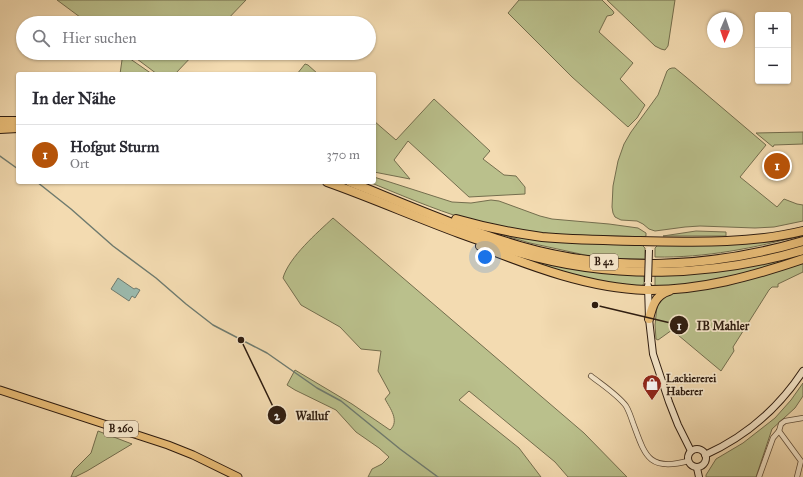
<!DOCTYPE html>
<html lang="de">
<meta charset="utf-8">
<style>
:root{--surface:#fff;--page:#f7f7f7;--text:#2b2b33;--muted:#7c7c81;--line:#e1e1e2;--accent:#b45309}
body{margin:0;font-family:"IM FELL Great Primer",serif;background:var(--page);color:var(--text)}
.controls{position:absolute;right:12px;top:12px;display:grid;overflow:hidden;border-radius:4px;box-shadow:0 1px 3px #0004}
.controls button{width:36px;height:36px;display:grid;place-items:center;padding:0;border:0;border-bottom:1px solid var(--line);background:var(--surface);color:var(--text);font:20px sans-serif}
.compass{position:absolute;left:707px;top:12px;width:36px;height:36px;border-radius:50%;background:var(--surface);box-shadow:0 1px 3px #0004;rotate:182deg}
.you{position:absolute;left:485px;top:257px;width:14px;height:14px;margin:-10px;border:3px solid #fff;border-radius:50%;background:#1a73e8;box-shadow:0 0 0 6px #1a73e833}
.badge{display:grid;place-items:center;width:26px;height:26px;border-radius:50%;background:var(--accent);color:#fff;font-size:13px;font-weight:700}
.pin{position:absolute;translate:-50% -50%;border:2px solid #fff;box-shadow:0 1px 4px #0006}
.list{margin:0;padding:0;list-style:none}
h2{display:flex;justify-content:space-between;align-items:center;height:52px;margin:0;padding:0 16px;font-size:17px}
h2 small{font-size:13px;font-weight:400;color:var(--muted)}
.list li{display:grid;grid-template-columns:26px 1fr auto;gap:12px;align-items:center;box-sizing:border-box;height:60px;padding:0 16px;border-top:1px solid var(--line)}
.list b{display:block;font-size:15px;white-space:nowrap}
.list p{margin:0;font-size:13px;white-space:nowrap;color:var(--muted)}
.list em{font-size:13px;font-style:normal;color:var(--muted)}
.icon{flex:none;width:22px;height:22px;fill:none;stroke:currentColor;stroke-width:2;stroke-linecap:round;stroke-linejoin:round}
.map{position:relative;flex:none;width:803px;height:477px;overflow:hidden}
.search{position:absolute;background:var(--surface);box-shadow:0 1px 3px #0004;left:16px;top:16px;width:360px;height:44px;display:flex;align-items:center;gap:10px;box-sizing:border-box;padding:0 14px;border-radius:22px;color:var(--muted);font-size:15px}
.panel{position:absolute;background:var(--surface);box-shadow:0 1px 3px #0004;left:16px;top:72px;width:360px;height:112px;border-radius:4px}
.map>svg:first-child{display:block}
.green{fill:#bac08c;stroke:#746e4e}
.water{fill:#9bbbaf;stroke:#6f7b6f}
.lines{fill:none;stroke-linecap:round;stroke-linejoin:round}
.stream{stroke:#6f7b6f;stroke-width:1.5}
.street-casing{stroke:#5f4c38;stroke-width:6}
.secondary-casing{stroke:#2e1c10;stroke-width:8}
.primary-casing{stroke:#2e1c10;stroke-width:9}
.highway-casing{stroke:#2e1c10;stroke-width:10}
.street{stroke:#f7e8cc;stroke-width:4.5}
.secondary{stroke:#f7e8cc;stroke-width:6}
.primary{stroke:#eabe78;stroke-width:7}
.highway{stroke:#eabe78;stroke-width:8}
.secondary-bridge-casing{stroke:#2e1c10;stroke-width:8;stroke-linecap:butt}
.secondary-bridge{stroke:#f7e8cc;stroke-width:6}
.labels{text-anchor:middle;dominant-baseline:central;stroke-width:3.5;stroke-linejoin:round;paint-order:stroke}
.shield{fill:#f7e8cc;stroke:#6a5948;stroke-width:1}
.shield-label{font-size:10px;font-weight:bold;fill:#2e1c10}
.poi-label{font-size:11px;font-weight:bold;fill:#2e1c10;stroke:#f7e8cc;text-anchor:start}
.leader{fill:none;stroke:#2e1c10;stroke-width:1.5}
.callout-dot{fill:#2e1c10;stroke:#f7e8cc;stroke-width:1.5}
.mark-label{font-size:12px;text-anchor:middle;font-weight:bold;fill:#fff}
.callout-label{font-size:12px;text-anchor:middle;font-weight:bold;fill:#2e1c10;stroke:#f7e8cc;stroke-width:3.5;stroke-linejoin:round;paint-order:stroke}
</style>
<div class="map">
<svg width="803" height="477" viewBox="0 0 803 477">
<rect width="100%" height="100%" fill="#f3dbb1"/>
<filter id="stains"><feTurbulence type="fractalNoise" baseFrequency=".005" numOctaves="4"/><feColorMatrix values="0 0 0 0 .2 0 0 0 0 .09 0 0 0 0 .02 0 0 0 .5 -.17"/></filter>
<radialGradient id="worn" r=".72"><stop offset=".6" stop-color="#630" stop-opacity="0"/><stop offset="1" stop-color="#630" stop-opacity=".3"/></radialGradient>
<g class="green">
<path d="M57,0H246L224,23H88Z"/>
<path d="M519,0H602L613,11L614,13L612,15L607,16L599,32L633,63L620,79L645,105L637,118L628,127L572,77L508,13Z"/>
<path d="M607,0H675L668,46L665,50L661,49L655,46Z"/>
<path d="M129,53H195L175,74H157Z"/>
<path d="M126,56L152,74H120L122,60L124,57Z"/>
<path d="M305,64L308,65L318,74H297Z"/>
<path d="M672,68H675L686,77L766,145L740,177L777,207L784,199L797,204L803,205V221L774,227L755,228L700,226L685,227L655,231L649,229L643,224L637,221L621,220L615,217L613,213L612,207L613,186L618,161L624,144L631,132L658,95L667,71L669,69Z"/>
<path d="M434,99L490,151L483,159L504,175L516,176L525,187V194L469,197L408,141L394,160L410,179L374,172V121L396,140Z"/>
<path d="M803,132V144L774,145L773,147L756,133Z"/>
<path d="M374,177L452,202L471,203L491,200L499,201L540,216L552,219L609,224L638,228L646,233V236L643,237C610,235 576,237 543,233C517,230 491,226 466,219C433,209 401,195 369,182H374Z"/>
<path d="M333,218L584,433L627,477H568L555,462L469,391L459,400L519,448L541,477H368L372,469L382,464L389,457L379,448L356,432L336,410L295,390L287,385L295,370L352,404L390,430C400,421 390,408 385,399L390,393L378,371L381,351L361,349L340,327L301,305L283,278C289,257 317,233 333,218Z"/>
<path d="M479,228L640,243L645,248V259H621L585,255L530,243Z"/>
<path d="M696,231L726,232V236H663Z"/>
<path d="M803,233V235C755,248 705,258 655,257V248L659,244Z"/>
<path d="M501,250L644,275V284L641,286H637L597,281L541,265Z"/>
<path d="M803,253V256L734,276L694,284L656,287L655,285V275Z"/>
<path d="M803,261V272L778,284V287H772L769,290L733,347L734,351L721,371L672,330L658,340L656,339L655,325L657,306L666,293Z"/>
<path d="M803,383V396L795,408L772,429L756,477H706V475L716,459L743,443L775,418L791,400Z"/>
<path d="M98,431L132,444L87,471L75,477H71L74,470L91,453Z"/>
</g>
<path class="water" d="M118,278L134,289L136,288L140,290L135,298L132,296L129,301L111,289Z"/>
<g class="lines">
<g class="stream">
<path d="M0,156L18,169"/>
<path d="M37,182L71,209L113,246L156,278L186,304L213,325L267,353L317,388L341,401L400,449L438,477"/>
</g>
<defs>
<g id="street">
<path d="M591,376C601,384 618,395 626,406C629,411 631,417 633,423C645,455 648,472 688,461"/>
<path d="M779,431L801,461L797,477"/>
<path d="M759,477L773,438L779,431L781,424L785,421L803,418"/>
</g>
<g id="secondary">
<path d="M648,286L649,319L653,354L669,402L678,425L691,451"/>
<circle cx="697" cy="458" r="9"/>
<path d="M705,455C747,436 778,409 803,371"/>
<path d="M697,468L699,477"/>
</g>
<path id="primary" d="M0,390L168,445L193,455L238,477"/>
<g id="highway">
<path d="M0,121H18"/>
<path d="M0,129L18,128"/>
<path d="M327,182C392,205 454,235 520,253C612,280 712,277 803,250"/>
<path d="M350,182C405,204 462,229 520,246C613,273 711,268 803,241"/>
<path d="M456,219C484,227 513,233 542,237C574,240 607,240 640,241C694,242 750,244 803,231"/>
<path d="M480,246C533,267 589,288 646,290C700,291 753,276 803,259"/>
<path d="M649,319C652,307 655,295 669,291"/>
</g>
</defs>
<use href="#street" class="street-casing"/>
<use href="#secondary" class="secondary-casing"/>
<use href="#primary" class="primary-casing"/>
<use href="#highway" class="highway-casing"/>
<use href="#street" class="street"/>
<use href="#secondary" class="secondary"/>
<use href="#primary" class="primary"/>
<use href="#highway" class="highway"/>
<defs>
<path id="secondary-bridge" d="M648,282L649,250"/>
</defs>
<use href="#secondary-bridge" class="secondary-bridge-casing"/>
<use href="#secondary-bridge" class="secondary-bridge"/>
</g>
<defs>
<symbol id="shop-pin" viewBox="-11 -11 22 30"><path d="M0 17L-7.5 6A9.5 9.5 0 1 1 7.5 6Z" fill="#8f2418" stroke="#f7e8cc"/><path d="M-5-2.5h2.3a2.7 3.5 0 0 1 5.4 0H5L5.5 6h-11ZM-1.5-2.5h3a1.5 2.3 0 0 0-3 0Z" fill="#fff"/></symbol>
</defs>
<g fill-rule="evenodd">
<use href="#shop-pin" x="641" y="373" width="22" height="30"/>
</g>
<g class="labels">
<g class="shield">
<rect x="590" y="254" width="28" height="16" rx="3"/>
<rect x="104" y="421" width="34" height="16" rx="3"/>
</g>
<g class="shield-label">
<text x="604" y="262">B 42</text>
<text x="121" y="429">B 260</text>
</g>
<g class="poi-label">
<text x="666" y="378">Lackiererei<tspan x="666" dy="13">Haberer</tspan></text>
</g>
</g>
<path class="leader" d="M595 305L679 325M241 340L277 415"/>
<g class="callout-dot">
<circle cx="595" cy="305" r="4"/>
<circle cx="241" cy="340" r="4"/>
<circle cx="679" cy="325" r="10"/>
<circle cx="277" cy="415" r="10"/>
</g>
<g class="mark-label">
<text x="679" y="330">1</text>
<text x="277" y="420">2</text>
</g>
<g class="callout-label">
<text x="723" y="330">IB Mahler</text>
<text x="312" y="420">Walluf</text>
</g>
<rect width="100%" height="100%" filter="url(#stains)"/>
<rect width="100%" height="100%" fill="url(#worn)"/>
</svg>
<div class="controls">
<button>+</button>
<button>−</button>
</div>
<svg class="compass" viewBox="-18 -18 36 36"><path d="M0-13l5 13h-10z" fill="#e53935"/><path d="M0 13l5-13h-10z" fill="#7c7c81"/></svg>
<div class="you"></div>
<div class="pin badge" style="left:777px;top:166px">1</div>
<div class="search"><svg class="icon" aria-label="search" viewBox="0 0 24 24"><circle cx="10" cy="10" r="6"/><path d="M15 15l6 6"/></svg>Hier suchen</div>
<section class="panel">
<h2>In der Nähe<small></small></h2>
<ul class="list">
<li><span class="badge">1</span><div><b>Hofgut Sturm</b><p>Ort</p></div><em>370 m</em></li>
</ul>
</section>
</div>
